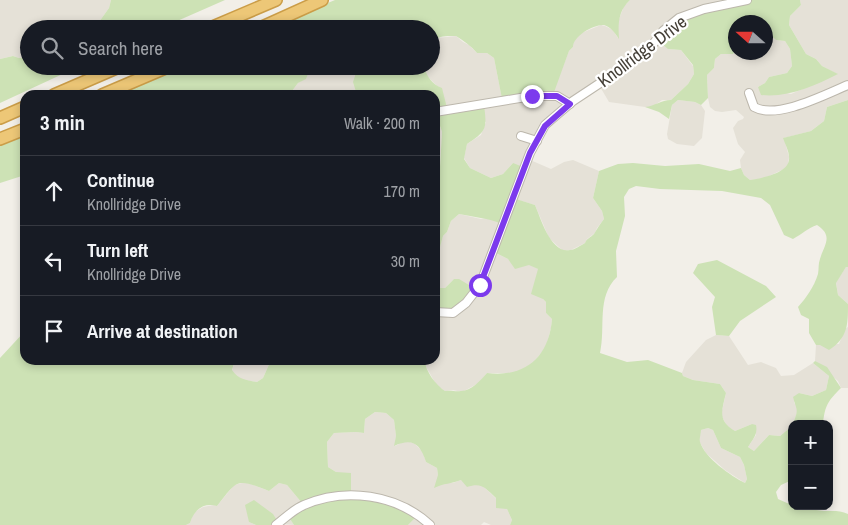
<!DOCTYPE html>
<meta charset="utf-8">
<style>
:root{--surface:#171b24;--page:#20242c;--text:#f1f3f6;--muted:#9ea1a6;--line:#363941}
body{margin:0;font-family:"Archivo Narrow",sans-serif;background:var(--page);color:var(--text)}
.controls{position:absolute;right:15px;bottom:15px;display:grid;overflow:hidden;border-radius:10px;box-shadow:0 2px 8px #0003}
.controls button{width:45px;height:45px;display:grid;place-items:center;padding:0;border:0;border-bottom:1px solid var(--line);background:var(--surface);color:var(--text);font:25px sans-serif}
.compass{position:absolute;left:728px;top:15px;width:45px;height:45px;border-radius:50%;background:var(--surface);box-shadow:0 2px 8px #0003;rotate:291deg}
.stop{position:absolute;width:15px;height:15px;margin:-11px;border:4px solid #7c3aed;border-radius:50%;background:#fff}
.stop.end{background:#7c3aed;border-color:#fff;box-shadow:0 1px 5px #0008}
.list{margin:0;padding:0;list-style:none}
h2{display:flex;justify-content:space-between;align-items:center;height:65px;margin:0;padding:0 20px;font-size:21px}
h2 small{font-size:16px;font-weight:400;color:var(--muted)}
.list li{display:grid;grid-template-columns:32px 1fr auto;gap:15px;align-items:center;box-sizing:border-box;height:70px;padding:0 20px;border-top:1px solid var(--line)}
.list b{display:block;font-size:19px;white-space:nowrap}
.list p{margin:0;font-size:16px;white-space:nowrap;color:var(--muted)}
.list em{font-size:16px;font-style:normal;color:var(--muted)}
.icon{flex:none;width:28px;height:28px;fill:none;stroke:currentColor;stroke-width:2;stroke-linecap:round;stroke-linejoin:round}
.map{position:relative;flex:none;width:848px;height:525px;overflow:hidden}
.search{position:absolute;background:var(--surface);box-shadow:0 2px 8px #0003;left:20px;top:20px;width:420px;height:55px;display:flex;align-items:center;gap:12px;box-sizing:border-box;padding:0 18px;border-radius:28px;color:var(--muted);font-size:19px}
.panel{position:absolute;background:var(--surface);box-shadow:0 2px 8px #0003;left:20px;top:90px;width:420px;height:275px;border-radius:15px}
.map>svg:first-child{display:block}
.residential{fill:#e5e1d7}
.green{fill:#cde2b5;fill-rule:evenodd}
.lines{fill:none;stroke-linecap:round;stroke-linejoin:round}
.minor-casing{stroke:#bcb7ac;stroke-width:10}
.highway-casing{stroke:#cb9d48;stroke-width:14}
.minor{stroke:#fff;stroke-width:8}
.highway{stroke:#edc777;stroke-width:11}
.route{stroke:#7c3aed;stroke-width:6}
.labels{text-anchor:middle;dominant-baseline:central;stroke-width:4.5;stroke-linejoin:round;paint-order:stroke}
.street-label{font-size:18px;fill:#443f37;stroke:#fff}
</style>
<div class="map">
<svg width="848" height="525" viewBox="0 0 848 525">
<rect width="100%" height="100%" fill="#f2efe8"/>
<g class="residential">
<path d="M0,0H111L109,8L94,29H29V57L19,58L13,56L0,59Z"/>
<path d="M630,0H744L668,49L681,50L693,66L694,74L688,84L671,100H662L652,107H645L609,102L599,85L544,124L528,159L551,169L564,162L573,160L599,171L593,198L602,211L604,219L597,228L595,233L587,239L585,243L571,250H562L549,238L535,205L512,198L513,163L503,174L491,178L470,168L464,158L467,144L481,135L486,122L447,108L438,87L427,76L424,66H431V43L436,38L456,36L463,42L469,45L477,53H487L494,58L502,99L552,95L569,51L573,47V42L579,34L601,25L605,26L613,30L618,38V22L624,6Z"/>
<path d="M800,0H848V100L827,107L824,121L811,131L784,138L789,157L788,165L786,168L765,178L750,180L744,175L741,168L740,160L745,152L738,144L733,128L738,121L743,119L744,117L736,110L722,112L715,111L710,107L708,98L707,75L714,68L715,59L721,54H733L735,51L766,52V34H768L776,40L785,41L790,49L792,66L787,73L769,77L765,83L758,87L791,94L837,74L822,66L816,59L806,54L789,25L790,16L801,5Z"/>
<path d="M311,66H356L357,95H289L298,83L306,78Z"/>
<path d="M678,100L695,102L701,105L705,111L702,138L694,146L677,144L668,139L667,134L672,105Z"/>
<path d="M435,111L442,132L439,184L435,193Z"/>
<path d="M459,214L481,219L488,218L502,224L494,252L508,259L512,262L529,264L538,269L543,299L546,302V313L552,319L551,328L546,347L533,363L517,373H487L479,383L462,392L453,390L445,391L437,386L425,365V360H435V312L454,279L445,288H435V252L440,246L443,236L447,232L451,221Z"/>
<path d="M846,267H848V304L838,295L836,282Z"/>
<path d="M848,327V388H841L838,381L815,361L816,345L839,344L845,329Z"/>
<path d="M716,335L729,336L748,365L761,362L776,368L781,376L794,375L813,363L829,376L826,390L812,396L799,393L794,403L798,406V411L792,426L780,436L769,435L754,451L748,447L756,435L752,424L735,431L727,426L721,415L726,393L720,384L693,380L683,376L682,373L686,362L706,340Z"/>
<path d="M235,360H271L263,378L257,382L242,380L237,377L232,371Z"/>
<path d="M375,412L386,413L394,420L396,436L395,446L405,441L414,443L423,452L426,462L437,468L438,475L447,482L453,483L461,480L483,486L507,509L512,520L510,525H491L484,522L481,525H408L417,516L351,494L336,472L328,467L327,442L334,433L356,432L364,433L365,419Z"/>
<path d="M708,428L713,430L721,448L740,457L744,465L747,479L745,483L725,470L706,453L699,441L701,430Z"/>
<path d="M246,482L269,491L279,483L287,485L302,503L288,516L294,525L249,522L256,525H186L190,523L193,513L203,507L214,505L217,506L234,485Z"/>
</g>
<g class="green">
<path d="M111,0H225L159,29H94L109,8Z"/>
<path d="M335,0H630C618,11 618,24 619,39C615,33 611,27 604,25C594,24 573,36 573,47L569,51L553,95L502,99L494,58L487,53H477C471,46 464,41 456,36C446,36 439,35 431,43V29H266Z"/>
<path d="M744,0H800L801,5L790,16L789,25L806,54L816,59L822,66L838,74C814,86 788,98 761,95L758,87L765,83L769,77L787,73L792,66L790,49L785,41L776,40L769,34H766V22H736L735,51L733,54H721L715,59L714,68L707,75L708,98L701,105L695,102L678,100L672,105L669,119L659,112L645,107C655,106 661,100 671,100L688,84L694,74L693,65L681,50L668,49L656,39L677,19Z"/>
<path d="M13,56L19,58L29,57V66H80L0,103V59Z"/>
<path d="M177,66H311L306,79L298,83L289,95H105Z"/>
<path d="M356,66H424C426,75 432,85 442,88L447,108L484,105C487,128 487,131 467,144L464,159L470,168L491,178L503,174L513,163L523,167L513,198L535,205C541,219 551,254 570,250C575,250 581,245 585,243C587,238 590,238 594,234C597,229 600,224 604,219L602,211L593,198L599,171L618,164L633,163L665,166L699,164L730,171L741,168L744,175L750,180C762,178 791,173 789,157C789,151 785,144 783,138L811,131L824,121L827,107L848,100V267H846L836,283L838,295L848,304C848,324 848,338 829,350L820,345H816L809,333V319L801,315L798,307C806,298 814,287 818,274C819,269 818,264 820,259C824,245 834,236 817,225C808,228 802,234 793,239L784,235L770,205L761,198L722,191L660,189L636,186L629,189L624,197L625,216L616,251L617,277C596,297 606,327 600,353L627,362L648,360L682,373L683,376L693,380L720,384L726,393C722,410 717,421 735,431L752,424L756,425C758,434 753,439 748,447L754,451L769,435L780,436L792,426V480L781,485L776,492L778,499C792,506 807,509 824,511C832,511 840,510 848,514V525H510L512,520L507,509L496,508V498C485,488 482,482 467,487L461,480C451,484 444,483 434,488L438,475L437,468L426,462C420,443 412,438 394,446L396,436L394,420L386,413L375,412L365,419L364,433L356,432L334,433L327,442L328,467L336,472L351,473V494L373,496L417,516L408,525H294L288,516L302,503L287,485L279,483L269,491C236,478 238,479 217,506C203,502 194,510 190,523L186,525H0V358L25,331V360H235L232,370C239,380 246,380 257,382L263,378L271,360H425C425,371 436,385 445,391C452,390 455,392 461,391C471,391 481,380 487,373C525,378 549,357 552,319L546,313V302L543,299L531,294L538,269L529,265L515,269L508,259L494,252L502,224C488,218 474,217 459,214L451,221L447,232L443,236L440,247L435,252V193L439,184L442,132L435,111V95H357L353,82L355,76ZM708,428L713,430L721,448L740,457L744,465L747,479L745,483C731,476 705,458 700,442C699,439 701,434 701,430Z"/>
<path d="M25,128V175L0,183V139Z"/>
<path d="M717,260L766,286L776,297L740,321L729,336L716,335L712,307L715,297L693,273L698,264Z"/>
<path d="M454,279H459L474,288L456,310L435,312V288H445Z"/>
<path d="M815,361L827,367L841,388C828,401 825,405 823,424H793C799,408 797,412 793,397L799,393L812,396L826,390L829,376L813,363Z"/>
<path d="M254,500L273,514L278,522L275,525H256L249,522L245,505Z"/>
</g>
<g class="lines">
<defs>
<g id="minor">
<path d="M749,93L754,107C777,120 826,94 848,85"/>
<path d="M435,112L532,96H557L570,104"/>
<path d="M521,136L537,141"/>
<path d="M435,312L453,313L466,303L480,285L530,153L545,125L573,101L647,52L663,31L679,18L704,9L747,0"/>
<path d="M276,525C285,518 294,509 304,505C345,487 397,494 430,525"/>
</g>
<g id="highway">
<path d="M208,29L276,0"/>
<path d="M258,29L322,0"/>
<path d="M54,95L121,66"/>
<path d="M102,95L170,66"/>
<path d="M0,118L25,107"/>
<path d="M0,139L25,129"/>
</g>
</defs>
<use href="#minor" class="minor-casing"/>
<use href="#highway" class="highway-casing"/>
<use href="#minor" class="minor"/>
<use href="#highway" class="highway"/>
</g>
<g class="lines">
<path class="route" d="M480,285L530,153L545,126L570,104L557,96H532"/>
</g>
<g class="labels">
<g class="street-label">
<text transform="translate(642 51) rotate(-37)">Knollridge Drive</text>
</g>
</g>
</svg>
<div class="controls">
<button>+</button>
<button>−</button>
</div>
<svg class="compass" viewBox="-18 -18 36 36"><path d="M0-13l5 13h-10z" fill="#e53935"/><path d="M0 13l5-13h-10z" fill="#9ea1a6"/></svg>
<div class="stop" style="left:480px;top:285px"></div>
<div class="stop end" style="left:532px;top:96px"></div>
<div class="search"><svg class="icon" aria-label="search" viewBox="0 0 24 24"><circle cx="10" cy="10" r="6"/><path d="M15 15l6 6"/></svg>Search here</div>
<section class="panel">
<h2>3 min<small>Walk · 200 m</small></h2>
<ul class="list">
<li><svg class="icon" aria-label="ahead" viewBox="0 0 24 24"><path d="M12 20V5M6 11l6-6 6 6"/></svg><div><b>Continue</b><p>Knollridge Drive</p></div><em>170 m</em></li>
<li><svg class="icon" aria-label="left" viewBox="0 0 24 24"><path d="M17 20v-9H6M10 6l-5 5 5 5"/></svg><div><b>Turn left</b><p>Knollridge Drive</p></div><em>30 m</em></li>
<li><svg class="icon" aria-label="arrive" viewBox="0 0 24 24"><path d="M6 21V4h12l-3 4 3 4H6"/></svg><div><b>Arrive at destination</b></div></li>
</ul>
</section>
</div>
